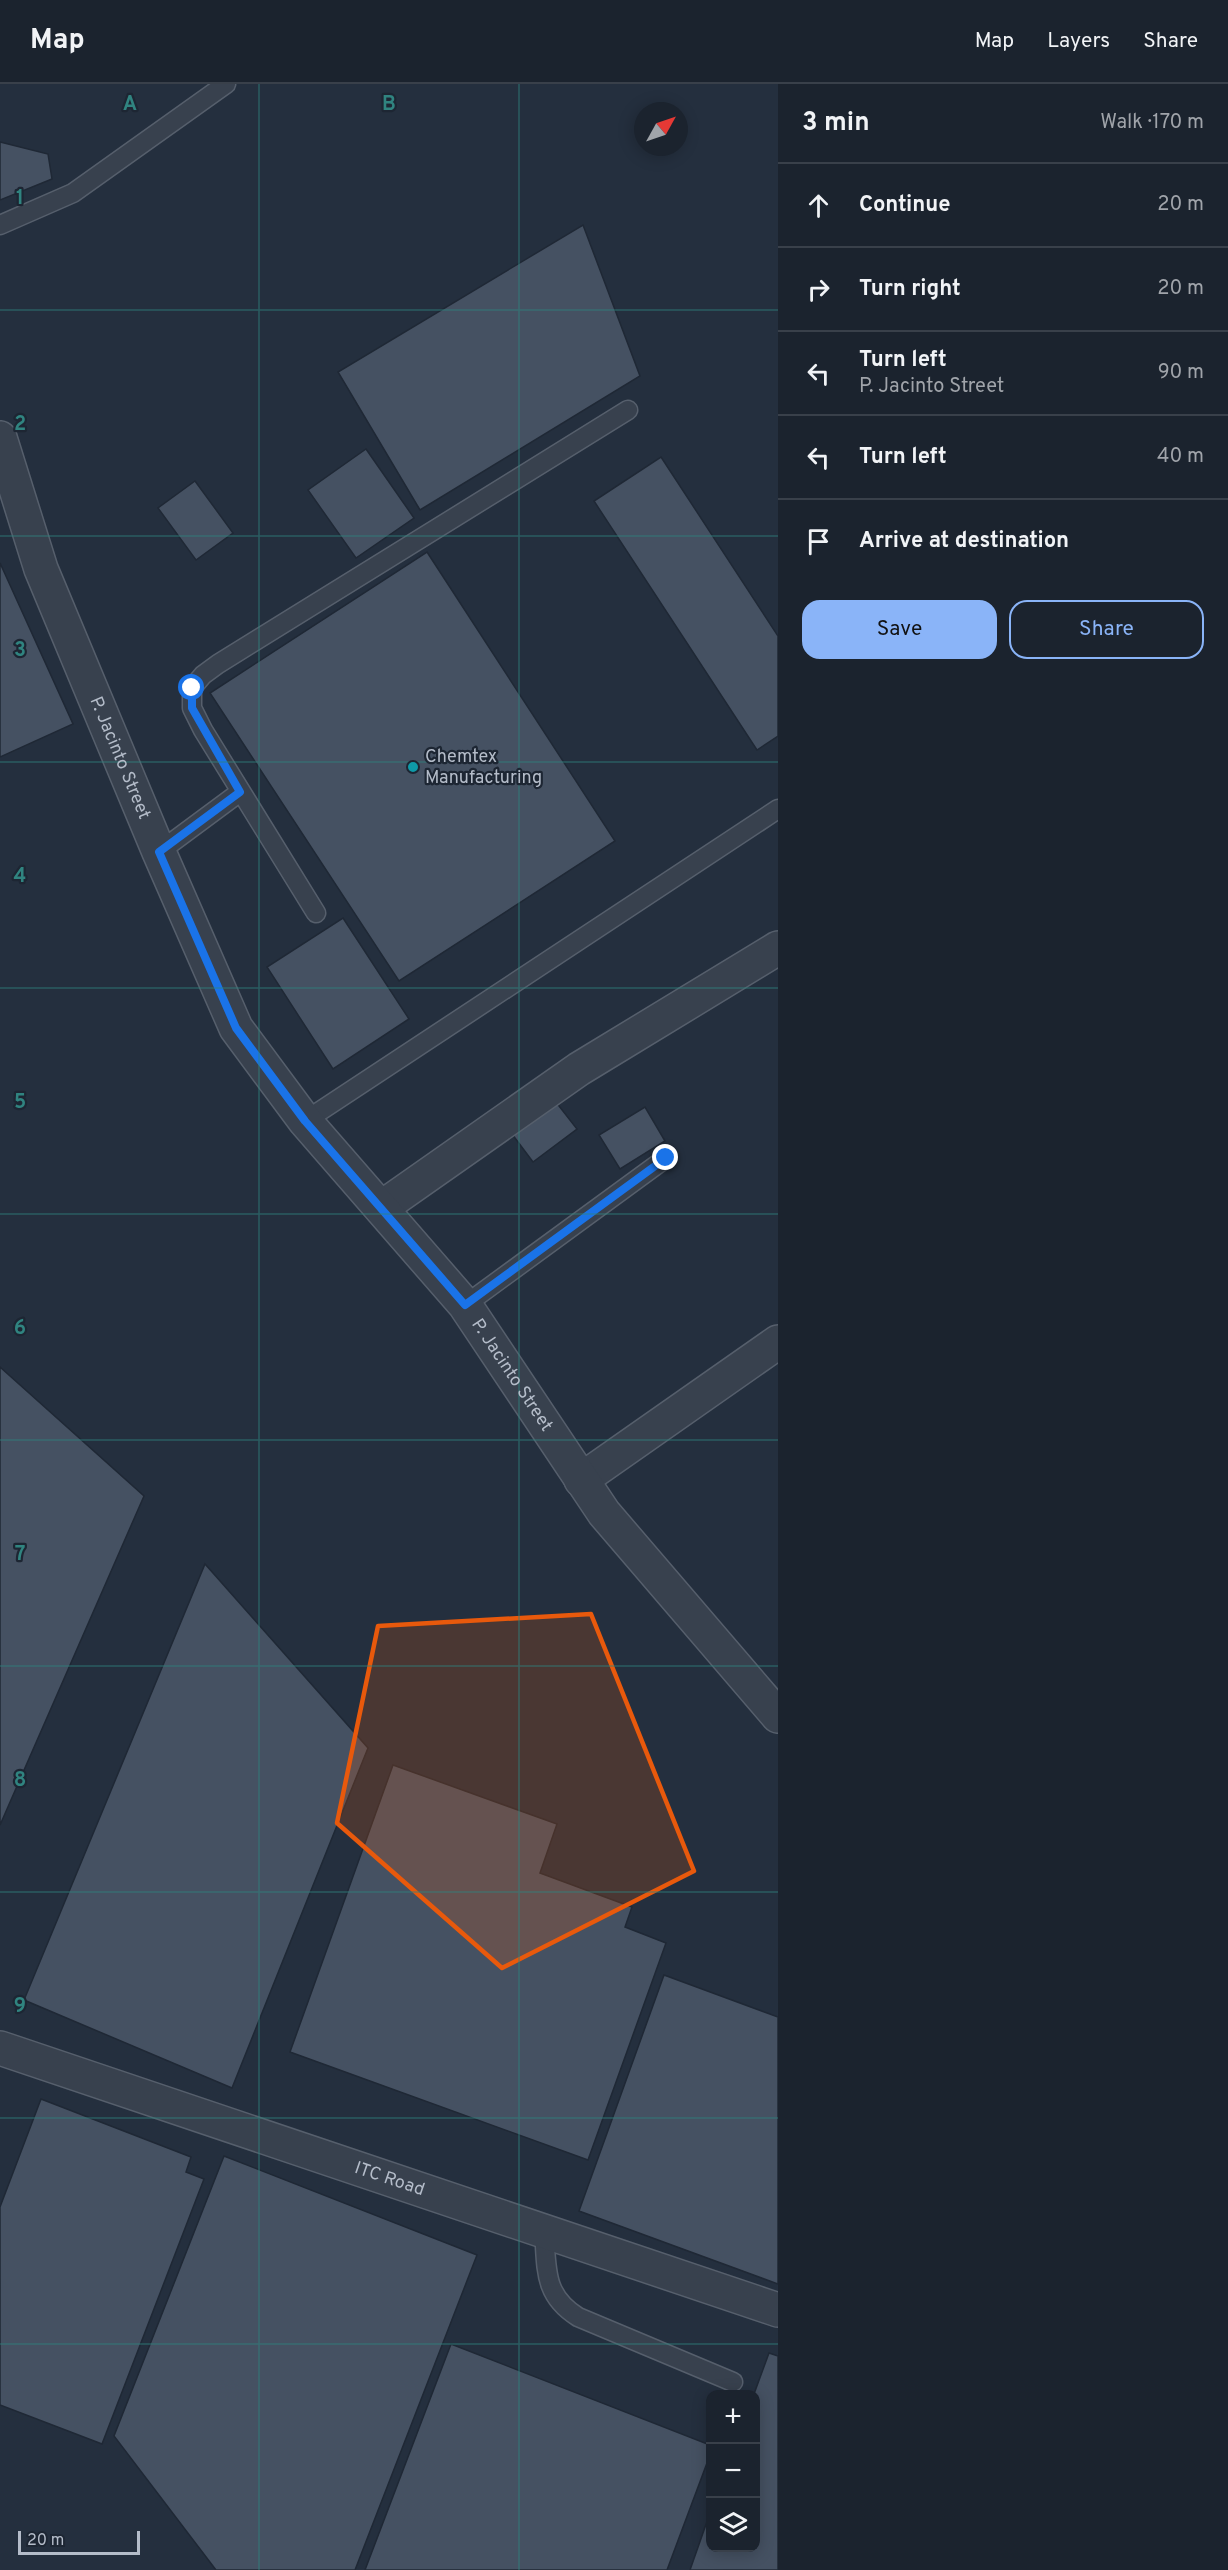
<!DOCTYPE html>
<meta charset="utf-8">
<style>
:root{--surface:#1b232e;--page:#242b36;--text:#f1f3f6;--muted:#a0a4aa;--line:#39404a;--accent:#8ab4f8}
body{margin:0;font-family:Overpass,sans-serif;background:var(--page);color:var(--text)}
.controls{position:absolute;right:18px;bottom:18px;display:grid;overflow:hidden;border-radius:12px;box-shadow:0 3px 15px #0003}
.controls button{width:54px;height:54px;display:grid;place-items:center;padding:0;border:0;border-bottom:2px solid var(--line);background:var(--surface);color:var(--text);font:30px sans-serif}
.compass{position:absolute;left:634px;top:18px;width:54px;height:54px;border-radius:50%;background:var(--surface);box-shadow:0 3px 15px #0003;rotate:50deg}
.scale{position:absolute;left:18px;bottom:15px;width:122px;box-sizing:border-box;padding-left:6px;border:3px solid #b4bcc9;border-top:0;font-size:16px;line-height:21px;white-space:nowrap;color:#b4bcc9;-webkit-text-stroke:4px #1d2633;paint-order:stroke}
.stop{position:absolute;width:18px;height:18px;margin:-14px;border:4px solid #1a73e8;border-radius:50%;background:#fff}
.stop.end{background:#1a73e8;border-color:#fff;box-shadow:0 2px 6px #0008}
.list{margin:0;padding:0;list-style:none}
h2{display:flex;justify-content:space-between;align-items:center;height:78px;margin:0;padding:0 24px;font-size:26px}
h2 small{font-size:20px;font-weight:400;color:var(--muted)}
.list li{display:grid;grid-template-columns:39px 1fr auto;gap:18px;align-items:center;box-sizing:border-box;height:84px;padding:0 24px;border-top:2px solid var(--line)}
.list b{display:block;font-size:22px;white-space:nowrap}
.list p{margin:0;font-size:20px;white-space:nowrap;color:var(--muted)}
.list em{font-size:20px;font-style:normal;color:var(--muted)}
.actions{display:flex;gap:12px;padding:18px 24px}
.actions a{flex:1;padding:14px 0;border:2px solid var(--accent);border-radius:18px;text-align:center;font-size:21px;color:var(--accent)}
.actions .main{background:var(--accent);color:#111}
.icon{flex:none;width:33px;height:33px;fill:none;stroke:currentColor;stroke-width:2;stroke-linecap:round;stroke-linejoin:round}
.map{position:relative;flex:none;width:778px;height:2486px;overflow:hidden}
header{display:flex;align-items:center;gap:36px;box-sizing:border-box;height:84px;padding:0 30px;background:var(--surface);border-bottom:2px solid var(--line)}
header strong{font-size:28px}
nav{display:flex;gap:33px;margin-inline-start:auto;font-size:21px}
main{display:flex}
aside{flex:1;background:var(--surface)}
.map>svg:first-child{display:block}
.building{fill:#455162;stroke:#1f2835;stroke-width:1.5}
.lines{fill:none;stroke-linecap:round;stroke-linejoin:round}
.service-casing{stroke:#565f6c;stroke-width:21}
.minor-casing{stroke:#565f6c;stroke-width:36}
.tertiary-casing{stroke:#565f6c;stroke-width:36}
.service{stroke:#38414e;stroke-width:18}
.minor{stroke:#38414e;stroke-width:33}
.tertiary{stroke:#38414e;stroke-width:33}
.route{stroke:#1a73e8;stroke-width:8}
.marked{fill:#e8590c;fill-opacity:0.2;stroke:#e8590c;stroke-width:4.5;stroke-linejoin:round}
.grid{fill:none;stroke:#308480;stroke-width:1.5;stroke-opacity:0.55}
.culture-dot{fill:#0f9aa8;stroke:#1d2633;stroke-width:2}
.labels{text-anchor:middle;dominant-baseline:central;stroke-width:4.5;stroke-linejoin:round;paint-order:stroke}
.poi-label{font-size:18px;fill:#b4bcc9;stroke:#1d2633;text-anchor:start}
.street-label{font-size:18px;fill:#b4bcc9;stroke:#1d2633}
.grid-label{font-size:20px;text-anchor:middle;font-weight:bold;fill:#308480;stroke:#1d2633;stroke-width:4.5;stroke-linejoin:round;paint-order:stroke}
</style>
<header>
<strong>Map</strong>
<nav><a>Map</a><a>Layers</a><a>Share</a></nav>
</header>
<main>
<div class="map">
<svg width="778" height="2486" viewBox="0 0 778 2486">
<rect width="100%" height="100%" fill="#242f3e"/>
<g class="building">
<path d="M0,58L48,70L52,95L0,116Z"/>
<path d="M583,141L640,292L420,426L338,288Z"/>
<path d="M366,365L414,434L356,474L308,406Z"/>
<path d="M661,373L778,552V652L757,666L594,417Z"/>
<path d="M195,397L233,449L196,476L158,424Z"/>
<path d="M427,468L615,757L399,897L210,609Z"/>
<path d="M0,479L73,640L0,673Z"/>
<path d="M343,834L409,935L333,985L267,883Z"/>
<path d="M552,1013L577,1045L533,1078L509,1046Z"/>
<path d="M645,1023L665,1057L620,1085L599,1051Z"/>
<path d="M0,1283L144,1412L0,1741Z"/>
<path d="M205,1480L368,1664L232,2004L24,1916Z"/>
<path d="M393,1681L557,1740L540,1789L632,1823L625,1843L666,1859L588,2076L290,1968Z"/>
<path d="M664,1891L778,1933V2200L579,2127Z"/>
<path d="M41,2015L191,2073L186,2088L204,2095L102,2360L0,2321V2123Z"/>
<path d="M224,2072L477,2171L355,2486H216L114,2352Z"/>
<path d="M451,2260L710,2361V2371L667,2486H365Z"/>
<path d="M769,2269L778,2272V2486H690L710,2429V2464H756L754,2310Z"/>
</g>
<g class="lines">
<defs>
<g id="service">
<path d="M0,141L73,109L226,0"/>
<path d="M159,768L240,708"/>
<path d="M316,829L203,646L192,624V604L203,591L218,580L628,326"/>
<path d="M305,1037L778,725"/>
<path d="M465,1221L666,1074"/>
<path d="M544,2147C547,2185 543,2211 578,2233L733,2298"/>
</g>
<g id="minor">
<path d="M381,1124L579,985L778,864"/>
<path d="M581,1396L778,1258"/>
</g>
<g id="tertiary">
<path id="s1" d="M0,354L41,485L159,768L236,944L305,1037L465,1221L604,1429L778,1632"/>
<path id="s2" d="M0,1964L778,2226"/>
</g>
</defs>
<use href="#service" class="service-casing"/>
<use href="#minor" class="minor-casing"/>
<use href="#tertiary" class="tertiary-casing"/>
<use href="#service" class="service"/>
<use href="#minor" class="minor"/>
<use href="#tertiary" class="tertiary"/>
</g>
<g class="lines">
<path class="route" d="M192,604V624L240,708L159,768L236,944L305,1037L465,1221L666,1074"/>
</g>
<path class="marked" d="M591,1530L694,1787L502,1884L337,1739L378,1542Z"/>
<path class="grid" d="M259,0V2486M519,0V2486M0,226H778M0,452H778M0,678H778M0,904H778M0,1130H778M0,1356H778M0,1582H778M0,1808H778M0,2034H778M0,2260H778"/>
<circle class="culture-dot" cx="413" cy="683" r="6"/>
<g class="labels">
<g class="poi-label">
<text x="425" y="673">Chemtex<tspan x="425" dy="21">Manufacturing</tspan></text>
</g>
<g class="street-label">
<text stroke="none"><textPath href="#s1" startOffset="342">P. Jacinto Street</textPath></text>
<text stroke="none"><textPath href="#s1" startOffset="1080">P. Jacinto Street</textPath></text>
<text stroke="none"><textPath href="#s2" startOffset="411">ITC Road</textPath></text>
</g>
</g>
<g class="grid-label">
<text x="130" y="26">A</text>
<text x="389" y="26">B</text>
<text x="20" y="120">1</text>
<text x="20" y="346">2</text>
<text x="20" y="572">3</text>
<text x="20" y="798">4</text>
<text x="20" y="1024">5</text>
<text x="20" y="1250">6</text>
<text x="20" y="1476">7</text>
<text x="20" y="1702">8</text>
<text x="20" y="1928">9</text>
</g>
</svg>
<div class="controls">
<button>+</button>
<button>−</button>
<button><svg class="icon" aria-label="layers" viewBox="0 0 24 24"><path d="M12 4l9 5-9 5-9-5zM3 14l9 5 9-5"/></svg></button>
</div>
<svg class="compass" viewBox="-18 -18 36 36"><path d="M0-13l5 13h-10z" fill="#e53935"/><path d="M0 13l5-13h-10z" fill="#a0a4aa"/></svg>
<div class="scale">20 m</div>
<div class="stop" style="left:192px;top:604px"></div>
<div class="stop end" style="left:666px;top:1074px"></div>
</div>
<aside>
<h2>3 min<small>Walk · 170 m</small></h2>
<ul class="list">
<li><svg class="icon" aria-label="ahead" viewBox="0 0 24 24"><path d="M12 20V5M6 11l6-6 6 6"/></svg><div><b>Continue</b></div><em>20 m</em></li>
<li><svg class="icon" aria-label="right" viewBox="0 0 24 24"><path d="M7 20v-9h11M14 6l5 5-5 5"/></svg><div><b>Turn right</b></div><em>20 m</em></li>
<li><svg class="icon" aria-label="left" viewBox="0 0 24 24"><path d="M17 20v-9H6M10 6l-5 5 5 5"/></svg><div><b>Turn left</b><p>P. Jacinto Street</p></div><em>90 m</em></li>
<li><svg class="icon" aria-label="left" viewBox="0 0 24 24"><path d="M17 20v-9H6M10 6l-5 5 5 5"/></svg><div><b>Turn left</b></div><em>40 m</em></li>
<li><svg class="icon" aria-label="arrive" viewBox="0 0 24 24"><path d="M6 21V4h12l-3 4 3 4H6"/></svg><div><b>Arrive at destination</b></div></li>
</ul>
<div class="actions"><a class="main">Save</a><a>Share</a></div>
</aside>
</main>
